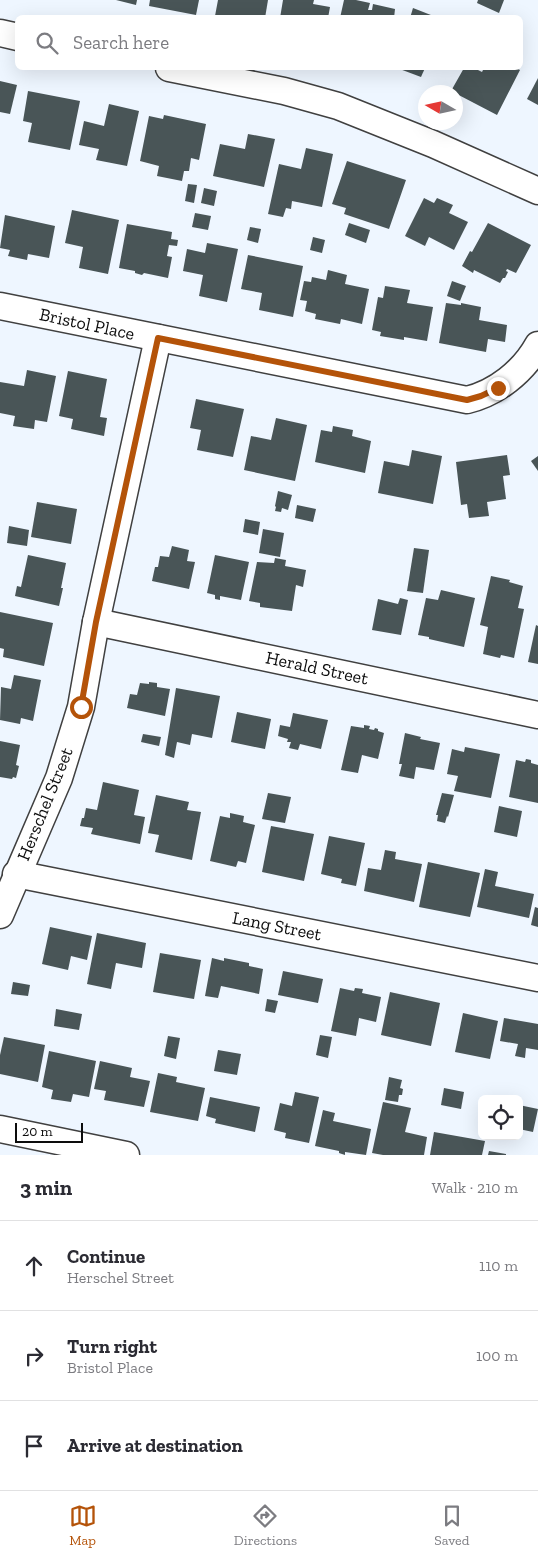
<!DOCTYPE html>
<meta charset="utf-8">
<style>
:root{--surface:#fff;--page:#f2f2f3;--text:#2b2b33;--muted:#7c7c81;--line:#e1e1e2;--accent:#b45309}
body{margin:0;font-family:"Zilla Slab",serif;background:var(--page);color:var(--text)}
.controls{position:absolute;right:15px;bottom:15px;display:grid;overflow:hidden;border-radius:8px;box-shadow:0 5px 20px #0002}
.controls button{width:45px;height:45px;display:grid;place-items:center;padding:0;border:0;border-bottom:1px solid var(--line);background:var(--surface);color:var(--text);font:25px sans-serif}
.compass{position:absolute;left:418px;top:85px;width:45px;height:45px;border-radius:50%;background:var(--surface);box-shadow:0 5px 20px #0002;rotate:279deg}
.scale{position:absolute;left:15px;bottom:12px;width:68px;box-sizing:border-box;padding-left:5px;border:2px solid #0d0d0d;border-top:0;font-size:14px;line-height:18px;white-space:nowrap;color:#0d0d0d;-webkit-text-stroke:4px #fff;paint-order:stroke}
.stop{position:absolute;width:15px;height:15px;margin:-11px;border:4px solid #b45309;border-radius:50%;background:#fff}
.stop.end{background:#b45309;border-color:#fff;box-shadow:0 1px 5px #0008}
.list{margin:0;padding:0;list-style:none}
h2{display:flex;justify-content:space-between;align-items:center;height:65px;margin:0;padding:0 20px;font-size:21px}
h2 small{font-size:16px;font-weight:400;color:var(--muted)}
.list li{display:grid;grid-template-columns:32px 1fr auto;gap:15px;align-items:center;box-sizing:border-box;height:90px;padding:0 20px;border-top:1px solid var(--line)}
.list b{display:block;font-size:19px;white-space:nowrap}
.list p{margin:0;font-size:16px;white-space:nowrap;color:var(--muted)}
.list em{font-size:16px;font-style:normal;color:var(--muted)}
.icon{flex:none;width:28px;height:28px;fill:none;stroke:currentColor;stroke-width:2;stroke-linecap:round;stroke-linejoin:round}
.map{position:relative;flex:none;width:538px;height:1155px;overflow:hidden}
.search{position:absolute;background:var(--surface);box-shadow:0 5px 20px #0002;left:15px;right:15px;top:15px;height:55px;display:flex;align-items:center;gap:12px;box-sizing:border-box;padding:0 18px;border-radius:8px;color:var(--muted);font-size:19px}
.sheet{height:335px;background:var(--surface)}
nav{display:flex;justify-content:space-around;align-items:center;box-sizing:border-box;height:70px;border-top:1px solid var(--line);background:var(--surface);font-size:14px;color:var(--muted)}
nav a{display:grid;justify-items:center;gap:2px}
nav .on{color:var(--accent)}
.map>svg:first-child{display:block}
.building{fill:#495557}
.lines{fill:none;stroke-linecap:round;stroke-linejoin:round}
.minor-casing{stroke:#404040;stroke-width:29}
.minor{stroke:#fff;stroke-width:26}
.route{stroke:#b45309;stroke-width:6}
.labels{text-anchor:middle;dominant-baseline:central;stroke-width:5;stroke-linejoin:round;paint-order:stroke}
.street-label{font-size:18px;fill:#0d0d0d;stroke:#fff}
</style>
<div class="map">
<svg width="538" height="1155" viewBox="0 0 538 1155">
<rect width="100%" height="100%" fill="#eef6ff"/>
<g class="building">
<path d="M116,0H137L136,5Z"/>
<path d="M150,0H199L196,15L149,6Z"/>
<path d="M218,0H268L265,18L215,16Z"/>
<path d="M283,0H314L313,4L330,7L328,18H280Z"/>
<path d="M344,0H356L370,3L368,10H372L373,4L395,9L394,18H340Z"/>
<path d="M478,0H504L499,13L477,3Z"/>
<path d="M413,8L436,17V18H410Z"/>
<path d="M397,68H425L421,77Z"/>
<path d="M464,68H474L482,72L484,68H516L520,70L497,115L451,91Z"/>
<path d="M538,78V105L527,99Z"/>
<path d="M0,81L17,85L10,114L0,112Z"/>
<path d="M28,91L80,101L70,150L28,142L32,123L23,121Z"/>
<path d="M109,104L139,111L127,166L96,160L99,149L79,145L84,121L104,126Z"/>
<path d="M164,115L206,124L199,160L191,158L189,171H184L182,181L157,176L159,166L140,161L149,116L163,119Z"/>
<path d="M248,134L275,139L264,187L213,176L220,144L245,149Z"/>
<path d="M306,148L333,154L322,207L292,201L291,209L286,208L283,217L268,214L279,164L301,169Z"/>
<path d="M347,161L406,180L389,229L344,214L346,208L332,204Z"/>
<path d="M188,184L197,185L194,203L185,201Z"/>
<path d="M204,188L217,191L214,206L201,203Z"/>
<path d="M424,198L434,203L437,198L453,205L449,213L468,222L454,250L429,237L425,246L405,236Z"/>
<path d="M72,210L119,220L108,274L79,268L83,247L65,243Z"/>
<path d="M195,213L211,216L208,230L192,227Z"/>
<path d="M5,215L55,226L49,258L28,254L27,260L8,256L10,250L0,248Z"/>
<path d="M349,223L370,230L366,243L345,235Z"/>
<path d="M488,223L531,245L516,273L507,269L506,271L508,272L505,278H503L500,283L474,270L473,273L462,266L470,251L472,252Z"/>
<path d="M127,224L172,232L171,239L178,240L177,246L169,245L167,256L172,257L168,278L144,273L142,275L135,273V271L119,268Z"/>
<path d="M250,227L261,229L258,243L247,240Z"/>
<path d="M313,237L325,240L322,253L310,250Z"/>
<path d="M207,243L238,249L227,302L199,296L203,275L183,271L187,249L205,253Z"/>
<path d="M248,255L303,266L293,317L259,310L262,293L241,289Z"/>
<path d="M328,270L347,275L345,284L369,289L362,324L341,319L340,324L315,319L316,314L305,311L307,301L300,300L304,281L311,282L312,277L326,280Z"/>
<path d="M452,281L466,286L460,301L447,296Z"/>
<path d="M385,286L410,290L407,303L433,307L427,341L404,337V340L380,336L381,332L372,330L378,297L383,298Z"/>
<path d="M446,303L461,305V303L481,307L479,320L507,325L505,342L488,339L486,352L439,343Z"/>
<path d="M27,370L56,376L47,422L35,420L34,429L13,426L15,416L0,413V382L24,386Z"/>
<path d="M68,371L107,379L100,417L107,418L104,436L71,429L73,419L59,416Z"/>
<path d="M196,399L244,409L233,457L197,450L201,430L190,428Z"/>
<path d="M276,418L307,425L295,481L244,470L251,436L271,440Z"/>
<path d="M333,426L353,430L352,436L371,441L365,473L315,462L321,430L332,432Z"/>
<path d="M412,450L442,456L433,504L378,493L384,461L409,466Z"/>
<path d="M507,455L510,475L503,476L506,499L487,502L489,516L469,518L467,504L461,505L456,462Z"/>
<path d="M538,456V471L531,461Z"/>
<path d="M278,491L292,495L288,510L282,508L281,512L275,511L276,507L275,506Z"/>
<path d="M37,502L77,509L71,544L31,537Z"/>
<path d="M297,505L316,509L313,522L295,518Z"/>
<path d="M245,519L260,522L258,535L243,532Z"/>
<path d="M9,526L29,530L27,546L7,543Z"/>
<path d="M263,529L284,533L280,557L259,553Z"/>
<path d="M172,546L189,550L187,561L195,562L189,589L152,581L155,567H158L160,556L169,557Z"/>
<path d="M414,548L429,550L423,593L407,591Z"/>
<path d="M28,555L66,563L61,588H63L59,606L15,596L17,586L21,587Z"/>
<path d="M215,555L249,562L241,600L220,596V600L215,599V595L207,593Z"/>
<path d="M275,558L286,560L285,566L306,570L303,587L296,585L292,611L260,607V603L249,601L257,562L274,563Z"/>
<path d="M491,576L510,580L509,582L523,586L518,608L524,609L514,658L501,655L500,658L483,654L488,627L480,625Z"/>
<path d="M441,590L475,598L464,647L429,639V637L418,635L426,598L438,600Z"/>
<path d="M400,598L408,600L401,635L372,630L378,599L398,604Z"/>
<path d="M0,612L53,623L44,666L3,657L4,649L0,648Z"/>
<path d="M536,625L538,626V664L528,662Z"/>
<path d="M14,675L41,680L33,721L21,718L20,724L0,720L1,687L11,689Z"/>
<path d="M149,682L157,683V687L170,689L165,716L127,708L130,694L137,695L140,683L149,684Z"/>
<path d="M176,688L220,696L212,738L192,734L190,745L177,742L174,758L165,755Z"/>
<path d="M237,712L271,719L265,749L231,742Z"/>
<path d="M293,713L328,720L321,749L300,744L298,750L289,748L291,742H287L288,739L278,736L280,725L290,727Z"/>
<path d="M364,725L370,726L369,729L374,730L375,728L378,729V731L384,733L378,759L362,755L358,773L341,770L351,726L364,728Z"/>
<path d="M405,733L421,737L420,739L440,743L434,770L416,767L414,779L399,776L402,764H399Z"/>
<path d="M143,734L161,737L159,746L141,742Z"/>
<path d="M0,741L20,745L16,765L19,766L16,778L13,777L12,779L0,777Z"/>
<path d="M465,747L500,754L491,798L454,791L458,776L447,774L452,749L464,752Z"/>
<path d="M526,759L531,760V763L538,765V803L509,797L516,760L525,762Z"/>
<path d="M103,782L139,790L134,815L145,817L140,844L91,834L93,828L80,826L82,818H84L86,808L97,810Z"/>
<path d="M268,793L291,797L285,823L262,819Z"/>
<path d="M442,793L454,795L448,817L447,816L445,823L437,821L438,815H436Z"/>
<path d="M156,795L189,802L187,810L201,812L192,860L155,852L159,835L148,833Z"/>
<path d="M499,806L522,811L517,837L494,832Z"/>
<path d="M230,813L244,816L243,822L255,825L246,863L238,861L236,867L210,861L220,816L230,818Z"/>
<path d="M271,826L314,834L304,881L262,872Z"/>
<path d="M329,836L365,843L356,886L341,883L342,879L321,874Z"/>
<path d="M385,850L396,852L395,859L422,864L414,902L364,891L368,868L381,870Z"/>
<path d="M428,862L480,873L470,917L419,907Z"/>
<path d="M485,869L498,872L495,886L534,894L529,918L477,907Z"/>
<path d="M535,907L538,908V927L531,925Z"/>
<path d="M50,927L92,936L87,960L71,956L68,970L42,964Z"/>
<path d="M97,933L146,943L142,968L116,963L111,989L87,984Z"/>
<path d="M160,953L201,960L194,999L153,992Z"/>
<path d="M212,958L224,961V958L249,963V966L263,969L259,994L221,986L218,998L205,996Z"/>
<path d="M283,971L323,979L318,1003L278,995Z"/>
<path d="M13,982L30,985L28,996L11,994Z"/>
<path d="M340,988L354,991L355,988L363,989L362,993L381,997L376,1022L359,1018L356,1036L331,1031Z"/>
<path d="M390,992L440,1003L431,1046L381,1035Z"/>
<path d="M267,999L278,1001L275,1013L265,1011Z"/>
<path d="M56,1009L82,1014L79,1030L54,1026Z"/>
<path d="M463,1013L498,1021L490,1059L455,1052Z"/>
<path d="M504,1018L538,1024V1050L526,1048L525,1058L515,1056L518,1044L500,1041Z"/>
<path d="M320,1035L332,1037L328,1058L316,1055Z"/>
<path d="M168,1036L180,1038L176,1059L164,1056Z"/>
<path d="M4,1037L45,1045L38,1082L0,1074V1055Z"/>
<path d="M218,1050L241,1054L237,1075L214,1071Z"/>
<path d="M49,1051L96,1061L89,1097L73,1094L71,1102L51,1099L53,1090L42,1087Z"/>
<path d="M100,1061L132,1068L130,1077L150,1081L144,1107L104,1100L106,1091L94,1089Z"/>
<path d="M158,1073L177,1077L176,1082L205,1088L198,1121L150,1112Z"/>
<path d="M389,1077L402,1080L400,1088L403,1089L402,1095H399L398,1102L385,1100Z"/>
<path d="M444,1088L464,1092L461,1109L441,1105Z"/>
<path d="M295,1092L319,1097L309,1143L285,1138L286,1133L274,1130L280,1103L292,1106Z"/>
<path d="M210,1097L260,1107L255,1132L215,1123L216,1119L206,1116Z"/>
<path d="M383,1102L411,1108L405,1132L427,1137L424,1155H383L372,1153Z"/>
<path d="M519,1105L538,1109L533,1132L519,1129Z"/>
<path d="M323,1110L335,1113L333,1121L371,1129L366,1155L345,1152V1155L339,1153V1151L315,1146Z"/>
<path d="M434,1132L485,1141L482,1155H430Z"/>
<path d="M489,1151L506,1154V1155H488Z"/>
</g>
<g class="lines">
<defs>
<g id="minor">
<path d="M0,33L18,37"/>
<path d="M169,68L284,91L338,106L433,144L538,191"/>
<path d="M0,306L467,400C496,393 523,372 538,345"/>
<path d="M96,622L538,715"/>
<path d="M16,874L538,978"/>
<path d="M0,915L59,778L81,707L96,622L158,338"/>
<path d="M0,1129L126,1155"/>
</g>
</defs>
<use href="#minor" class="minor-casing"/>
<use href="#minor" class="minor"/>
</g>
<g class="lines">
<path class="route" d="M81,707L96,622L158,338L467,400L481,396L498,388"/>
</g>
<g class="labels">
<g class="street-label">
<text transform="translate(87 324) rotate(12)">Bristol Place</text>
<text transform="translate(317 668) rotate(12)">Herald Street</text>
<text transform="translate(45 804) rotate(-68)">Herschel Street</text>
<text transform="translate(277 926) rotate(11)">Lang Street</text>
</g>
</g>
</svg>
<div class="controls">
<button><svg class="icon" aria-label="locate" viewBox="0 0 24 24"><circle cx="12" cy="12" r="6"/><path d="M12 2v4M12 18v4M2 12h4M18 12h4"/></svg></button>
</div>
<svg class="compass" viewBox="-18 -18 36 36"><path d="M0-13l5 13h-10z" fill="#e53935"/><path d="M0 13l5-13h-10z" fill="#7c7c81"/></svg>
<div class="scale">20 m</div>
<div class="stop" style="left:81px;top:707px"></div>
<div class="stop end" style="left:498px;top:388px"></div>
<div class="search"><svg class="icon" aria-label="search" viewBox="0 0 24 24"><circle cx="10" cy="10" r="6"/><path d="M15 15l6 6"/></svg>Search here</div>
</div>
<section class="sheet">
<h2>3 min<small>Walk · 210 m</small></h2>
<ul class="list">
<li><svg class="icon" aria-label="ahead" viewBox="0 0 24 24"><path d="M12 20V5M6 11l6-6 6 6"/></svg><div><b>Continue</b><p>Herschel Street</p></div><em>110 m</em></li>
<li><svg class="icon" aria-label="right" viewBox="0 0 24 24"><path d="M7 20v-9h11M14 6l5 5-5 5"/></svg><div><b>Turn right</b><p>Bristol Place</p></div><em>100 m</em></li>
<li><svg class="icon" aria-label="arrive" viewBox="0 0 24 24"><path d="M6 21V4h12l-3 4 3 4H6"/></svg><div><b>Arrive at destination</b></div></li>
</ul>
</section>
<nav>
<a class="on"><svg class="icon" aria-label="map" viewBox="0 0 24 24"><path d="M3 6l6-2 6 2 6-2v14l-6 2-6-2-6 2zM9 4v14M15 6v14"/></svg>Map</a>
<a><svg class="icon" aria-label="directions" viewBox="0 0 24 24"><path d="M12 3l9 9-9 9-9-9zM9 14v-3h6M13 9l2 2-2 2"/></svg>Directions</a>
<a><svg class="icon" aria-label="saved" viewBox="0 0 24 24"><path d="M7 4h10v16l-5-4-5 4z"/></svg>Saved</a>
</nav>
